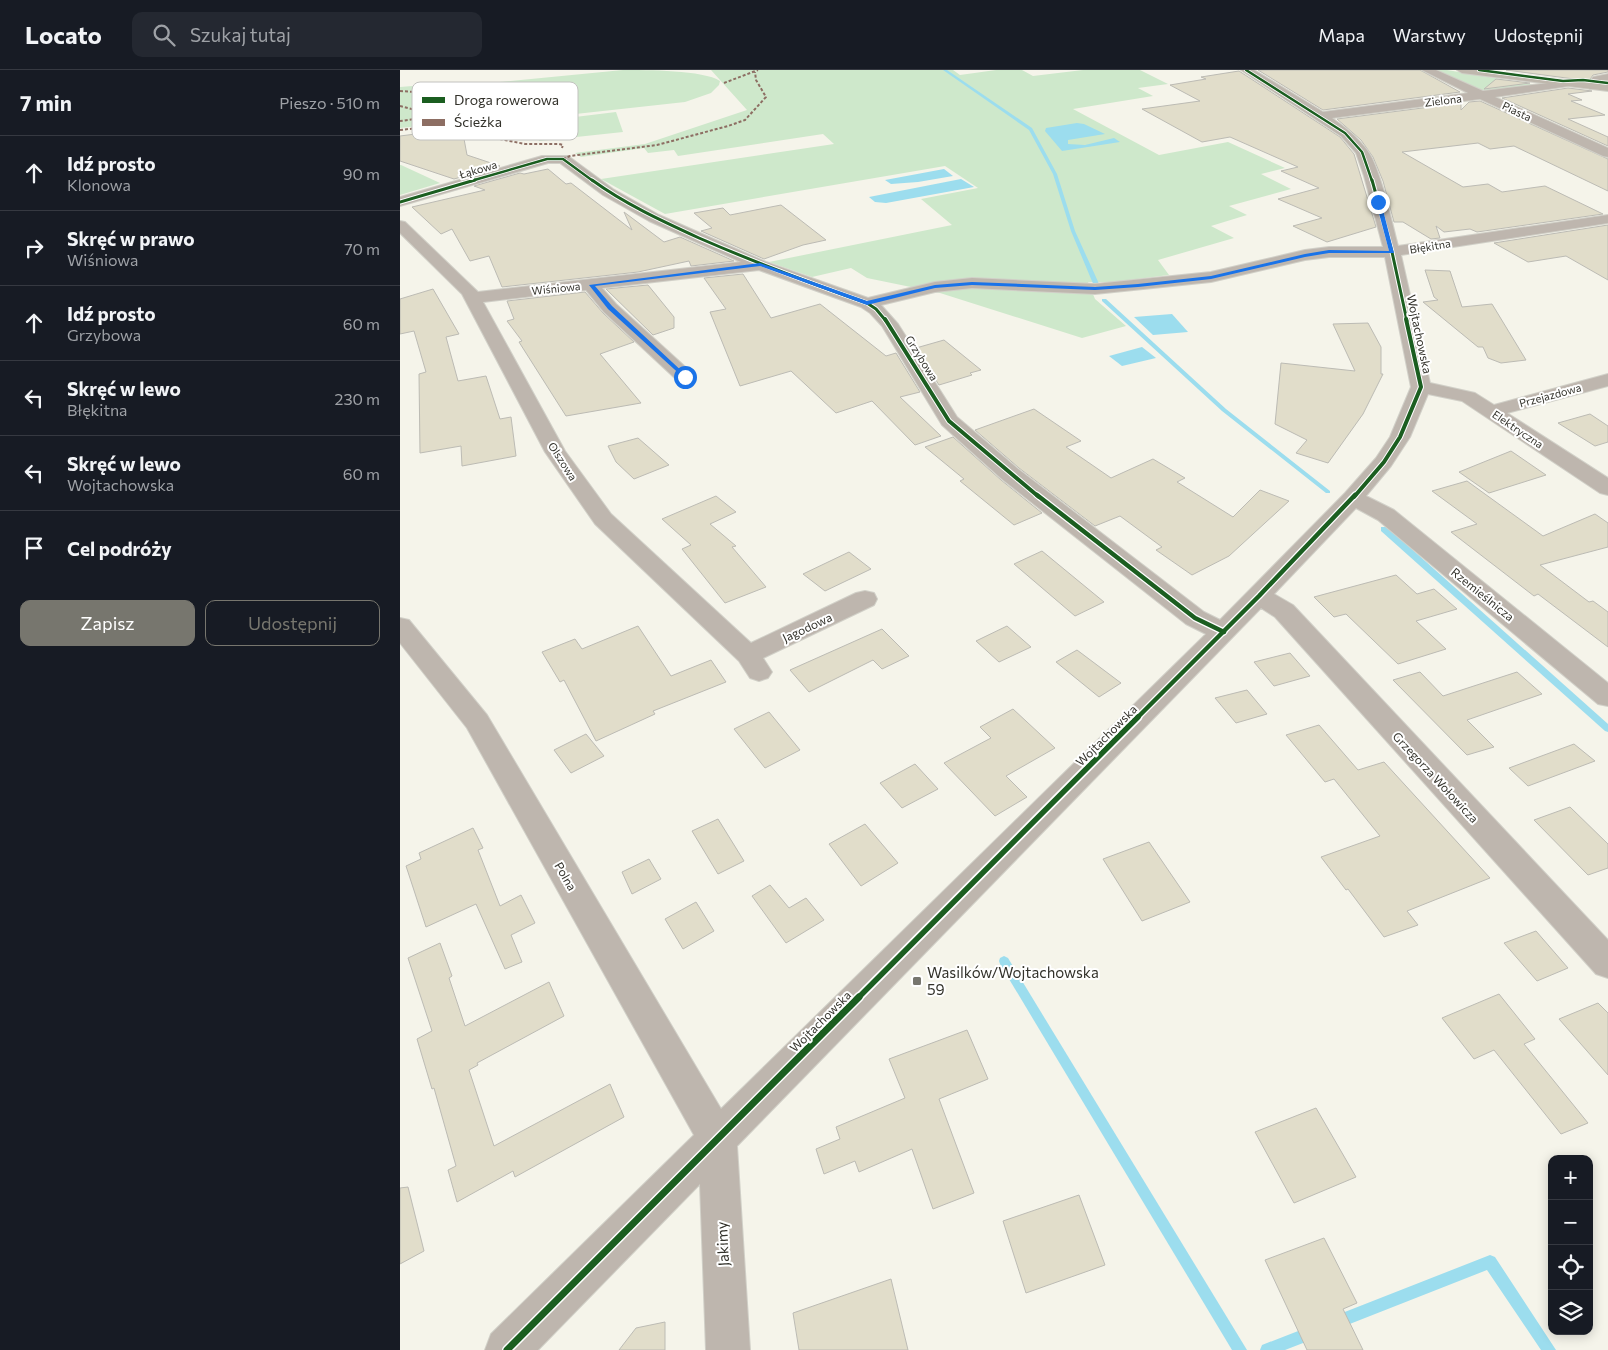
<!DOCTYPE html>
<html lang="pl">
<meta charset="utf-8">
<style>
:root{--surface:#171b24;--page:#242831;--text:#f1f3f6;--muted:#9ea1a6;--line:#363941;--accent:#77766e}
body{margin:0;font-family:Commissioner,sans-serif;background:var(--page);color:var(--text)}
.controls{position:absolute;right:15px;bottom:15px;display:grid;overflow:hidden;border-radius:10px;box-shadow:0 2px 12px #0003}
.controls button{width:45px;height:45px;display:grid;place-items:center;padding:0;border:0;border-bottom:1px solid var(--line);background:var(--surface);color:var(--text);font:25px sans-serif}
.stop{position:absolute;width:15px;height:15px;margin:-11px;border:4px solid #1a73e8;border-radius:50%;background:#fff}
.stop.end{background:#1a73e8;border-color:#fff;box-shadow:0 1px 5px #0008}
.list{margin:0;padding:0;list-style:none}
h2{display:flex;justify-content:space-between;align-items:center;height:65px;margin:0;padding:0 20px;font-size:21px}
h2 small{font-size:16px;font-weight:400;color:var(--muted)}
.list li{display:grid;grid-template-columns:32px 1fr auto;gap:15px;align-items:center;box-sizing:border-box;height:75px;padding:0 20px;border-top:1px solid var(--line)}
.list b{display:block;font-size:19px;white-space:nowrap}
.list p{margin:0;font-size:16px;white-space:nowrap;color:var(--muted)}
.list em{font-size:16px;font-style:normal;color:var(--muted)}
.actions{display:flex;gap:10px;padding:15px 20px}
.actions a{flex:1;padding:11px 0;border:1px solid var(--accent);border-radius:10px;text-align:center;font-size:18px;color:var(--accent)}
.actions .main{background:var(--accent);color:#fff}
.icon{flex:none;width:28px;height:28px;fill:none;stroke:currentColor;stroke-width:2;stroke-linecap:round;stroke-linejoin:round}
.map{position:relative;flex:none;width:1208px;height:1280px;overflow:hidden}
header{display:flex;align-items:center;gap:30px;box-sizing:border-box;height:70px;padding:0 25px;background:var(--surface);border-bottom:1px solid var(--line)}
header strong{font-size:24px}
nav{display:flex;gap:28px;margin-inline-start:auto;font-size:18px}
.search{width:350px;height:45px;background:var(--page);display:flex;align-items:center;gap:12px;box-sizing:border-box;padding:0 18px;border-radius:10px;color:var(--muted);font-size:19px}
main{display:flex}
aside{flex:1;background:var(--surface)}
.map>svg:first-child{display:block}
.green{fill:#cee8cb}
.water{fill:#9cddee}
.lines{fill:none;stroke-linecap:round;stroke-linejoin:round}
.stream{fill:#9cddee;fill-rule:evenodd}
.building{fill:#e1ddca;stroke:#bcbbb4}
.minor-casing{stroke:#d1d0c8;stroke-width:2}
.major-casing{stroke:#d1d0c8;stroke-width:2}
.minor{fill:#beb6ae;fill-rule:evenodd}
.major{fill:#bfb8ad;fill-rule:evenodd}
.quiet{stroke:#8d6e63;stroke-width:2;stroke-dasharray:3 2;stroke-linecap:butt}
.cycleway-far5-casing{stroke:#fff;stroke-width:4}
.cycleway-far4-casing{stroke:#fff;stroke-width:5}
.cycleway-far3-casing{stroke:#fff;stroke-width:6}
.cycleway-far2-casing{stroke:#fff;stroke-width:7}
.cycleway-far1-casing{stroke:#fff;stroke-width:9}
.cycleway-casing{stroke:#fff;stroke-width:10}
.cycleway-far5{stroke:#1b5e20;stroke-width:2.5}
.cycleway-far4{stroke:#1b5e20;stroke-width:3}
.cycleway-far3{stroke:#1b5e20;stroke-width:4}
.cycleway-far2{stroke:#1b5e20;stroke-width:4.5}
.cycleway-far1{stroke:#1b5e20;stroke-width:5.5}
.cycleway{stroke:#1b5e20;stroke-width:7}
.route{fill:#1a73e8}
.poi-dot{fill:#77766e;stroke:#fff;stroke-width:2}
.labels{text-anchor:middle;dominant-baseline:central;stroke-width:4;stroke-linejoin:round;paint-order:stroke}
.far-street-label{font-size:11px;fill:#33322b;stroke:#fff}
.street-label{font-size:12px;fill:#33322b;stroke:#fff}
.near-poi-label{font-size:15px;fill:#33322b;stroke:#fff;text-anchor:start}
.near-street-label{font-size:15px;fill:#33322b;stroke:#fff}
.key{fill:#fff;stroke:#c2c2bf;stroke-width:1}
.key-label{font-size:14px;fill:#33322b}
</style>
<header>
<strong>Locato</strong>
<div class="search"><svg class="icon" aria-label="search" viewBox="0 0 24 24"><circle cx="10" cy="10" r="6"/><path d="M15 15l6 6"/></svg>Szukaj tutaj</div>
<nav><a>Mapa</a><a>Warstwy</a><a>Udostępnij</a></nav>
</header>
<main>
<aside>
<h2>7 min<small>Pieszo · 510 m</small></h2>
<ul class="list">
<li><svg class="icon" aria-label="ahead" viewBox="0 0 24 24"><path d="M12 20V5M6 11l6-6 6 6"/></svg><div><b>Idź prosto</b><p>Klonowa</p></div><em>90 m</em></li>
<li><svg class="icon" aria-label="right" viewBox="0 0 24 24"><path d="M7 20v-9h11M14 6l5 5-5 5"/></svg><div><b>Skręć w prawo</b><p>Wiśniowa</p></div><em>70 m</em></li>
<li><svg class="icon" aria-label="ahead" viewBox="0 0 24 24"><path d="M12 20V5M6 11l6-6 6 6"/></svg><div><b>Idź prosto</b><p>Grzybowa</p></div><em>60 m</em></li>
<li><svg class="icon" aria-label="left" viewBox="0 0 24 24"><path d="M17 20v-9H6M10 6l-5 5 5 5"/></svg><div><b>Skręć w lewo</b><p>Błękitna</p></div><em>230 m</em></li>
<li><svg class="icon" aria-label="left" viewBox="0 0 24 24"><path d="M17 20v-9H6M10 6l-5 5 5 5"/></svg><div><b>Skręć w lewo</b><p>Wojtachowska</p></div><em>60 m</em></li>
<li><svg class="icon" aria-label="arrive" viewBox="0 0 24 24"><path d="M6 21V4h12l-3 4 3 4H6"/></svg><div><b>Cel podróży</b></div></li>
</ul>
<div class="actions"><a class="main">Zapisz</a><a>Udostępnij</a></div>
</aside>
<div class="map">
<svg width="1208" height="1280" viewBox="0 0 1208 1280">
<rect width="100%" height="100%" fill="#f5f4ea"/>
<g class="green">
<path d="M223,0C246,0 304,0 320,11L319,15L311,23L285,32L139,48L112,49L85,47L70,42L65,36L64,33L72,26L92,17L78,18L79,14Z"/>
<path d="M311,0H553L560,5L596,0H622L633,6L683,0H740L768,14L738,18L753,26L673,39L759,85L828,72L885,98L861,104L891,119L829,136L847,145L811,156L834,168L758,190L769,205L713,212H688L695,229L726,256L682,268L540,223L467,208L451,198L412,207L369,192L552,155L521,129L578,118L545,96L265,144L201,109L434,74L423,64L278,86L274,80L248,83L244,78L181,87L175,83L245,74L347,40Z"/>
<path d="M1034,0H1047L1136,15L1093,21L1079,20Z"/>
<path d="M50,13L61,52L0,58V17Z"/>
<path d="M216,42L223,62L139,71L134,52Z"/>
<path d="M0,95H1L40,113L0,125Z"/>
</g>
<g class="water">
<path d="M677,53L684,54L705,64L668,70V74L685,75L714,68L720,72L662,81L645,61L646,58Z"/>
<path d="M544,99L553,106L518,112L491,114L485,110Z"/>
<path d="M561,109L574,117L486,133L475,132L469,127Z"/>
<path d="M772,244L788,262L753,265L734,247Z"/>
<path d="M742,277L756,288L722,296L709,286Z"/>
</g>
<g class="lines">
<g class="stream">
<path d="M543,0H547L632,58L657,104L675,161L700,216L699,217L694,216L671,161L653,104L629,60Z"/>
<path d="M702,229H706L826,339L930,421V423H926L822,341L702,231Z"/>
<path d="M981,457H987L1208,654V662L1205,661L981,461Z"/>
<path d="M604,886L608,888L847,1280H832L600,894L599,891L600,888Z"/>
<path d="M1090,1185L1095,1187L1156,1280H1141L1087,1200L937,1259L932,1257L930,1252L932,1247Z"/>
<path d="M911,1256L916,1258L918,1263L916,1268L885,1280H860L862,1275Z"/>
</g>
</g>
<g class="building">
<path d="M858,0H1020L1060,22L923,40Z"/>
<path d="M1106,0H1208V2L1193,5L1189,11Z"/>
<path d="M839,1L940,67L954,84L976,157L927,172L893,156L922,148L878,129L919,118L881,101L898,97L830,67L802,72L742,39L800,31L770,15L806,9L801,7Z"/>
<path d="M1096,9L1130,13L1084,19Z"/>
<path d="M1168,18L1192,21L1168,24L1182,30L1171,31L1205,45L1168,49L1208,67V76L1102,28Z"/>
<path d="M1080,31L1208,89V121L1114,76L1090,79L1078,73L1002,82L1063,117L1088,114L1102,122L1145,116L1203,144L1077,162L1070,159L1044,162L1036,156L1040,168L1031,169L1003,152H994L983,111L973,87L961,70L937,49L1061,33V40L1069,32Z"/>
<path d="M62,58L67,85L100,96L54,109L0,91V66Z"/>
<path d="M148,99L166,114L171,113L232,160L224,142L264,172L280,167L334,191L291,196L289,191L238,202L102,217L89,186L70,191L52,159L41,164L12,137L85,120L74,116L120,103L124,104Z"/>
<path d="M381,135L426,170L403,175L364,189L301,161L312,158L294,143L323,138L330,145Z"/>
<path d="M1208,155V210L1166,186L1128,192L1094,173Z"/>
<path d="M1025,200L1050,201L1062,237L1092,234L1126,290L1101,293L1088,288L1083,277H1078L1023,232L1038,230L1034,227Z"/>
<path d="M343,204L371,248L420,234L486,286L496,283L520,322L500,327L541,366L515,375L472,331L436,343L391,301L340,316L310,242L326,239L304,208Z"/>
<path d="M248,215L274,247V258L253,265L206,219Z"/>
<path d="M33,219L59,264L46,267L58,311L86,306L100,349L111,347L116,386L62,396L61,376L20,383L19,304L26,302L14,261L0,264V229Z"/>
<path d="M185,222L203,243L234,272L200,284L241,333L166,346L119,272L122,271L107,251L114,249L107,231Z"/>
<path d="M968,253L981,277V304H983L963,344L928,393L896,383L907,370L875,354L881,293L955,301L933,254Z"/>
<path d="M544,270L581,300L570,303L572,305L539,315L516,278Z"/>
<path d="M634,339L681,371L666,377L711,408L753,389L785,408L777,412L833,447L860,420L889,431L829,486L792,505L756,480L762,477L720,446L695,456L619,398L575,360Z"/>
<path d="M1190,344L1208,356V372L1195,376L1158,353Z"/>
<path d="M553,367L601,410L642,443L614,455L560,411L564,409L525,377Z"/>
<path d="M238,368L269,395L234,409L216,392L208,376Z"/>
<path d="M1111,381L1146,405L1089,423L1059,402Z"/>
<path d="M1067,411L1143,466L1195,444L1208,453V477L1140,495L1189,532L1193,531L1208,542V577L1138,524L1134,526L1051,462L1077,454L1032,421Z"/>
<path d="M316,426L336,442L310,454L336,476L332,477L366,517L325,533L282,479L291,475L262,449Z"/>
<path d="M642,481L704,532L675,546L614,494Z"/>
<path d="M449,482L471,499L425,521L403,504Z"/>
<path d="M996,505L1017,524L1034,519L1057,539L1016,551L1046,579L998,594L946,544L934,547L914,527Z"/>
<path d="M238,556L271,606L311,590L326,612L253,641L255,644L196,671L164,610L160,612L142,582L175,569L182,579Z"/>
<path d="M607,556L631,577L599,592L576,571Z"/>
<path d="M482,559L509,586L482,599L473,590L409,622L390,600Z"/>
<path d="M677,580L721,613L699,627L656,592Z"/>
<path d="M890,583L910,606L874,616L854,592Z"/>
<path d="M1020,602L1043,626L1117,602L1142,624L1067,650L1094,677L1067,685L993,610Z"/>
<path d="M847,620L867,644L836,653L815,628Z"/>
<path d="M613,639L655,678L606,706L627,727L595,746L544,693L591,668L580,657Z"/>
<path d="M369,642L400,680L365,698L334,659Z"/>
<path d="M919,655L958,700L984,692L1090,808L1007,841L1018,855L984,867L948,819L946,820L921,787L980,766L934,709L925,712L886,665Z"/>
<path d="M186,664L204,686L171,703L154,680Z"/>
<path d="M1174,674L1195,691L1128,716L1109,698Z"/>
<path d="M515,694L538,719L502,738L480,713Z"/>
<path d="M1170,737L1208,774V798L1188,805L1134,750Z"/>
<path d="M318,749L344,791L318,804L292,761Z"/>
<path d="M465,754L498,793L461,816L429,774Z"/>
<path d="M73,758L83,778L78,780L100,836L121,825L135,853L111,865L122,892L105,899L76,834L26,857L6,796L21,789L19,783Z"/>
<path d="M749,772L790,832L742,851L703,789Z"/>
<path d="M249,789L261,809L232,824L222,802Z"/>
<path d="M370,815L389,838L406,828L424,850L386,873L352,826Z"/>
<path d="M296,832L314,861L283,879L265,849Z"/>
<path d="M1136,861L1168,898L1137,911L1104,873Z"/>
<path d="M40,873L52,906L49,908L65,956L149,912L164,946L77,993L78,995L69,1000L94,1076L210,1014L224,1047L115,1107L113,1101L57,1132L48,1100L56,1096L34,1018L32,1019L17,969L32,961L8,888Z"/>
<path d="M1099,924L1135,969L1124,974L1188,1053L1161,1064L1094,980L1074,989L1042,948Z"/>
<path d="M1198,933L1208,943V1005L1159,949Z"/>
<path d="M567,960L588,1009L539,1029L574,1123L533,1139L512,1079L459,1102L455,1091L424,1104L416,1079L440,1069L436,1057L505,1028L489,989Z"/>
<path d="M916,1038L956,1107L894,1133L855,1062Z"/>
<path d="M8,1117L24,1181L0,1194V1118Z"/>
<path d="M679,1125L705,1195L626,1223L603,1151Z"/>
<path d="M924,1168L957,1233L943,1239L963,1280H907L865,1190Z"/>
<path d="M491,1209L508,1280H399L393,1243Z"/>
<path d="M265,1252V1280H219L236,1258Z"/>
</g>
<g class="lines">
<defs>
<g id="minor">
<path d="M841,0H854L923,42L1068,23L1022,0H1036L1083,21L1165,11L1169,12L1171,14L1169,16L1095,27L1208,78V87L1203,86L1080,29L932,48C945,57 957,67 967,80C980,97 992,153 998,176L1208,145V153L1001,185L1030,313L1075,323L1094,335L1208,304V316L1107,343L1208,408V425L1200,423L1062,331L1028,324L1010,367L991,396L966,426L994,440L1208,613V636L1198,634L978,450L956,438L874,524L893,535L1208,870V908L1196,904L875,547L861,538L337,1076L350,1280H306L300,1114L138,1280H85L91,1264L294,1065L67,658L0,573V548L9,550L87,645L321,1039L806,564L786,554L602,409L542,355L482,256L470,243L461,237L359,200L202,218L216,234L292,303L294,307L292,311L285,313L278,311L204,242L186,220L83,232L165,381L211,444L351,573L456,523L465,521L474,523L477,529L474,535L363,588L372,602L368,608L359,611L350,608L339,591L195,454L145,382L62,224L0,163V151L5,152L78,222L341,192L249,151L203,125L160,93H148L0,136V127L142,86H168L213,119L259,145L366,192L468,228L535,212L572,208L695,214L811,202L905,180L929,177H983L964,106L956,83L941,66ZM929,187H985L1011,317L990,367L976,388L945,423L820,550L804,542L618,399L557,347L498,254L481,235L535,222L572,218L695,224L811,212L905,190Z"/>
<path d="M1208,4V10L1202,11L1198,19H1190L1188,17L1193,7Z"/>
</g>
<path id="major" d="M1057,0H1083L1208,15V21L1062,3Z"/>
</defs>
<use href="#minor" class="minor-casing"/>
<use href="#major" class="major-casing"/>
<use href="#minor" class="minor"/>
<use href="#major" class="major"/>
<g class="quiet">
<path d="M324,13L358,0"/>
<path d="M0,21L15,22L36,30C32,48 16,49 0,51"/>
<path d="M0,36L58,51"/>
<path d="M0,60L63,53L108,51"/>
<path d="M85,66L125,74H159L163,75L162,78"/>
<path d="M163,89L170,86L257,75L328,56L345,50L366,27L356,10L355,2"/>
</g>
<defs>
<g id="cycleway-far5">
<path d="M846,0L945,63L962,82L972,111"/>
<path d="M1079,0L1163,11L1183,10L1208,13"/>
<path d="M71,111L147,89H163L193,111"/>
</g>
<g id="cycleway-far4">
<path d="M192,110C225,134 262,151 299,168C354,192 410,213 467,233L476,239L486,251"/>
<path d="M972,110L992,182L1007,251"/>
<path d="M0,132L75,110"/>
</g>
<g id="cycleway-far3">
<path d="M485,249L549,351L639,427"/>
<path d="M954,427L984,392L1000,367L1021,317L1006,249"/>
</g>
<g id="cycleway-far2">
<path d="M637,425L795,548L824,562"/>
<path d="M737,648L859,526L955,425"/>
</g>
<path id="cycleway-far1" d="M458,928L738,647"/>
<path id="cycleway" d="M107,1280L459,927"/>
</defs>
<use href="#cycleway-far5" class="cycleway-far5-casing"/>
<use href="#cycleway-far4" class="cycleway-far4-casing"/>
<use href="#cycleway-far3" class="cycleway-far3-casing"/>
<use href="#cycleway-far2" class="cycleway-far2-casing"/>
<use href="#cycleway-far1" class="cycleway-far1-casing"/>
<use href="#cycleway" class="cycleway-casing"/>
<use href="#cycleway-far5" class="cycleway-far5"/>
<use href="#cycleway-far4" class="cycleway-far4"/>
<use href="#cycleway-far3" class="cycleway-far3"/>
<use href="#cycleway-far2" class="cycleway-far2"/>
<use href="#cycleway-far1" class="cycleway-far1"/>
<use href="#cycleway" class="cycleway"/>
</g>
<path class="route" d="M978,131L981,132L994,183H929L905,187L811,209L738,217L695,220L572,215L535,218L467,235L360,196L195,216L212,236L287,306L285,309L208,239L189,215L360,193L467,231L535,215L572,212L695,217L738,214L811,206L905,184L929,180L989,181L976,132Z"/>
<rect class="poi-dot" x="512" y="906" width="10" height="10" rx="2.5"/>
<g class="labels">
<g class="far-street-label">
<text transform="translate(1043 30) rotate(-7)">Zielona</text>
<text transform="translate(1117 41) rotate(25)">Piasta</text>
<text transform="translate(78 99) rotate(-16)">Łąkowa</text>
<text transform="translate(1030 176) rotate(-9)">Błękitna</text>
<text transform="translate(156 218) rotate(-6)">Wiśniowa</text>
<text transform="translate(522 288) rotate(58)">Grzybowa</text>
<text transform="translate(1150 325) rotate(-15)">Przejazdowa</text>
<text transform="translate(1118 359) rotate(34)">Elektryczna</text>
<text transform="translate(163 391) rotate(57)">Olszowa</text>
</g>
<g class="street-label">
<text transform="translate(1020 264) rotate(78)">Wojtachowska</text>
<text transform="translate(1083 524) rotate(39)">Rzemieślnicza</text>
<text transform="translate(407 557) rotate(-25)">Jagodowa</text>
<text transform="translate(706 665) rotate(-45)">Wojtachowska</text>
<text transform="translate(1036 707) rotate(47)">Grzegorza Wołowicza</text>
<text transform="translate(166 806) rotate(60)">Polna</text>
<text transform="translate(420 951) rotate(-45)">Wojtachowska</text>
</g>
<g class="near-poi-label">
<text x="527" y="902">Wasilków/Wojtachowska<tspan x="527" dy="17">59</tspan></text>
</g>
<g class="near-street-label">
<text transform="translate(322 1174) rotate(-93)">Jakimy</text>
</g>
</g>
<rect x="12" y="12" width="166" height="58" rx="8" class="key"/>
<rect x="22" y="27" width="23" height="6" fill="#1b5e20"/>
<rect x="22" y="49" width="23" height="7" fill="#8d6e63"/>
<g class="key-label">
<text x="54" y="35">Droga rowerowa</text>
<text x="54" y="57">Ścieżka</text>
</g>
</svg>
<div class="controls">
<button>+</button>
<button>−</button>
<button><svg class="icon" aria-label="locate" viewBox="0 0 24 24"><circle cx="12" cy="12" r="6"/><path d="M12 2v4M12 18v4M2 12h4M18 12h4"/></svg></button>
<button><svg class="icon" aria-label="layers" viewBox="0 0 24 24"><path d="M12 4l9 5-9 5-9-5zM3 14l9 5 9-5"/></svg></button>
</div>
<div class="stop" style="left:285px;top:307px"></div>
<div class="stop end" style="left:978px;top:132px"></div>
</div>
</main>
